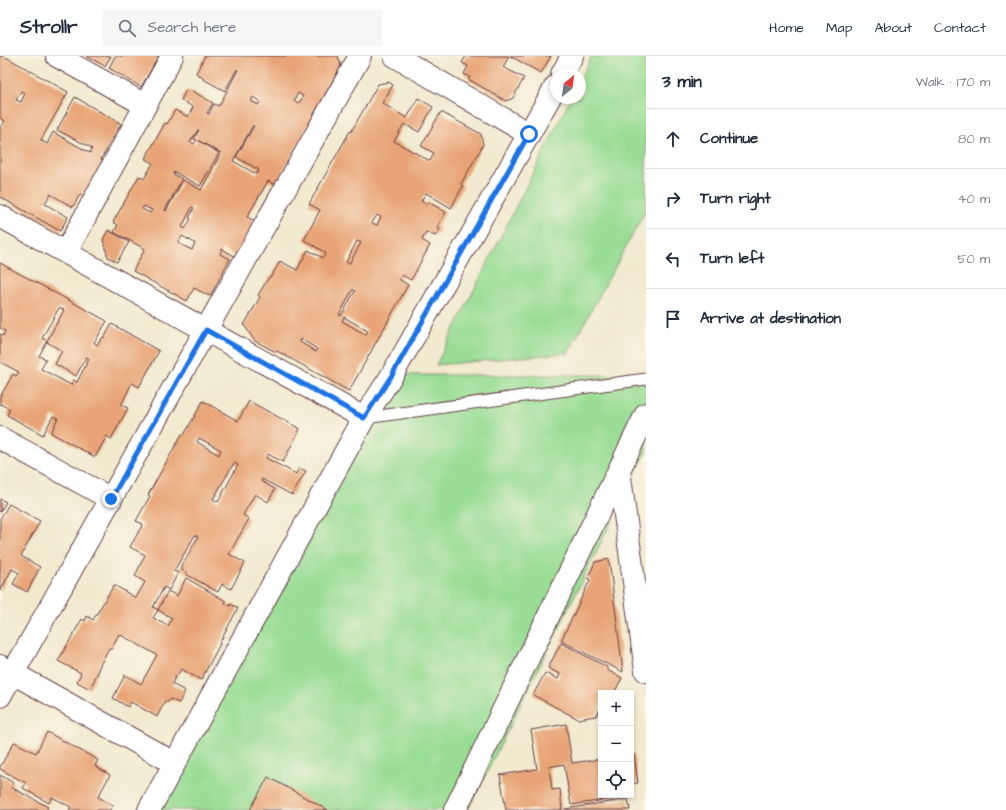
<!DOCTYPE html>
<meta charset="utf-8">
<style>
:root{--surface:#fff;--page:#f6f6f7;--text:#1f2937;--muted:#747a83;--line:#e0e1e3}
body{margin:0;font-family:"Architects Daughter",sans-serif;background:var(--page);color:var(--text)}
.controls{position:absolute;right:12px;bottom:12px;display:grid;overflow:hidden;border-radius:0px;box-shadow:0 2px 6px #0003}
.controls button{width:36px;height:36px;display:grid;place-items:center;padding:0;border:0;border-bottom:1px solid var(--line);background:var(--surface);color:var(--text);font:20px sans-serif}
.compass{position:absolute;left:550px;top:12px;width:36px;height:36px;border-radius:50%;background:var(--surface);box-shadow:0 2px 6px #0003;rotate:29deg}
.stop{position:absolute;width:12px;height:12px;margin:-9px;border:3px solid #1a73e8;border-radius:50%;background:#fff}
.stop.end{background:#1a73e8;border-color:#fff;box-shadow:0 1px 4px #0008}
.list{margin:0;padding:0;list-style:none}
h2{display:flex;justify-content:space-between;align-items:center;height:52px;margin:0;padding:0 16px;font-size:17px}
h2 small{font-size:13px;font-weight:400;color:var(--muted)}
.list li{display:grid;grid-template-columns:26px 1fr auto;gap:12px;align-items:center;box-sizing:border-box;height:60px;padding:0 16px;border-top:1px solid var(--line)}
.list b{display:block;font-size:15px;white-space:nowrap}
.list em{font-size:13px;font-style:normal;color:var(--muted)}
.icon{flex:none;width:22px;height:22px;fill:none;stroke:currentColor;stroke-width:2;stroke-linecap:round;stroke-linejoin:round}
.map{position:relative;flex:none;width:646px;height:754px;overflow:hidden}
header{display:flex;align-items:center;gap:24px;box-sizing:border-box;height:56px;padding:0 20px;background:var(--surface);border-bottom:1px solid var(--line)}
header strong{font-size:19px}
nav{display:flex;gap:22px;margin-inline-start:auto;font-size:14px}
.search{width:280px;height:36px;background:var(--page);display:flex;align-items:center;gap:10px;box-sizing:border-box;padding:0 14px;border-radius:0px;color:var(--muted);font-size:15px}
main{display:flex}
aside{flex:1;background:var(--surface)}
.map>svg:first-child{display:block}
.green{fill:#99dd95;stroke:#727e60}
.building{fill:#e8a476;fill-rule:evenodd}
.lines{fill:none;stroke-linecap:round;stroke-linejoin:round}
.lane-casing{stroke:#633d44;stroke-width:13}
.street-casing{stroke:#633d44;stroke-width:24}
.lane{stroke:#fff;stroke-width:11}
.street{stroke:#fff;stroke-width:22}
.route{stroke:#1a73e8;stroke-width:5}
</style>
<header>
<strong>Strollr</strong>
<div class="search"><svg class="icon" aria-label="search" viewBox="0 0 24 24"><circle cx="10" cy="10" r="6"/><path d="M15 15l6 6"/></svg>Search here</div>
<nav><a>Home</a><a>Map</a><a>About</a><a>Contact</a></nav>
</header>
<main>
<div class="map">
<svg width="646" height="754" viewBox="0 0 646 754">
<rect width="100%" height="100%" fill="#fcf5e5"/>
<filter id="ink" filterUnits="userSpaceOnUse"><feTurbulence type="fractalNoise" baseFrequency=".025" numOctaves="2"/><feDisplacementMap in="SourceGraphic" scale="8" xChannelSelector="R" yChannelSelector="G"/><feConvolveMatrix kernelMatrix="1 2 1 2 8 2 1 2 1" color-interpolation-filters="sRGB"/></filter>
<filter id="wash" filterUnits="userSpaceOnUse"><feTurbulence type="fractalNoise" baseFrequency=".012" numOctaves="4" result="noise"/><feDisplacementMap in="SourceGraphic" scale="16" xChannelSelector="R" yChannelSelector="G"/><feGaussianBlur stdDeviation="0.9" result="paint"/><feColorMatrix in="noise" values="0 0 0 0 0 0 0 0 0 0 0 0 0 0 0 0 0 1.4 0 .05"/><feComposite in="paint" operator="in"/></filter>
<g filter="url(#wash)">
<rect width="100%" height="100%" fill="#f1eacf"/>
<g class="green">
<path d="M592,0H646V154L568,297L436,309L571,42H580V23Z"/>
<path d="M392,319H646V396L468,754H149Z"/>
</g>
<g id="blocks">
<g class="building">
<path d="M0,0H4L68,36L41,84L47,88L53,76L90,97L92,92L57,74L75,41L121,68L101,103L106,106L86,142L80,138L73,151L50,138L45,148L68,161L60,175L0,141V70L1,71L5,65L0,62ZM21,35L25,37L21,46L16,44Z"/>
<path d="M86,0H111L105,10Z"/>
<path d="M115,0H159L141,31L109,12Z"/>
<path d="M205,0H338L341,10L275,129L268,125L247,161L260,168L240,203L222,193L220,198L230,203L210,240L194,232L187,245L133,215L145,193L114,176L118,169L113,166L139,120L144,123L153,107L145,103L165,67L167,68L175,54L188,61L193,51L181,44L186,34L191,36L192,35L213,47L207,57L209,58L214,48L219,50L238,14L237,13L225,35L203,23V22L196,17ZM298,37L303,40L299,47L294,45ZM253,41L260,45L258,49L251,45ZM253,69L254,70L236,101L259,114L256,118L233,105ZM198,74H199L194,83L197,84L194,88L190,86ZM199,85L221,97L201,134L183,124L166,155L165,154L182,123L173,118L174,116L200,130L219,97ZM144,150L152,154L150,157L142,153ZM192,151L194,152L189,162L191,163L185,173L182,171ZM182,180L195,187L192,194L178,187Z"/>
<path d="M466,0H509L503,11L524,22L513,42L506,45L468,23L470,21L464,18L468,10L462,7Z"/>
<path d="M510,0H551L541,17Z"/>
<path d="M389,26L393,29L382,47L407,62L418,42L433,51L419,76L404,68L394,85L430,105L434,97L421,90L441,56L481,78L483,89L461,128L463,130L451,152L426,137L421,145L427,148L428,146L446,156L437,171L440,173L435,180L426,176L422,184L430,189L411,224L402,219L399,223L408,229L349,335L277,295L276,296L255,285L244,269L260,241L258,239L269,221H271L280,205L297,214L308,194L323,202L326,197L304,184L320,154L309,148L350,75L351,76L378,28ZM377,159L381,161L377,169L372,167ZM357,185L361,187L349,208L346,206ZM353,233L355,235L341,260L339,259ZM344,261L368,275L366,279L342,265ZM301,283L317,293L316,296L300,286Z"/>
<path d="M108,174L129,186L117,206L108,201L103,184Z"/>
<path d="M0,207L107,265L94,287L97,289L103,281L104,282L112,268L159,295L139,331L132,327L121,349L128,352L111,383L107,380L95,401L51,377L58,362L53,360L43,379L7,359L10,353L0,348V341L13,318L16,320L19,316L0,306V278L3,280L5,275L0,272ZM59,252L64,254L47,285L42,282ZM47,285V286L62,295L55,308L76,320L86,301L89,303L77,326L73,324L71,329L41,313L46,303L39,300Z"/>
<path d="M203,345L238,365L249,345L300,373L283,406L268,398L266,402L296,418L299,412L306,415L292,439L262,423L261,425L275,433L268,446L255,438L243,459L249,463L229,498L245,507L231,533L222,528L218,536L186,518L187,517L180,513L198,481L195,479L174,515L178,517L169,534L164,531L153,551L158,554L153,562L168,570L172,562L158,554L168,535L177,540L186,522L226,545L225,547L230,550L231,548L238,552L219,588H220L201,624L181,613L177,620L176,619L172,628L185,635L179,647L170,643L168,646L165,645L157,661L131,646L128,651L113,642L125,619L141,628L157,599L119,578L111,593L109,592L98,613L99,614L90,633L77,626L81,617L58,605L82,563L85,565L87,560L93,564L114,529L136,542L145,526L135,520L145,499L130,491L143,468L136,465L150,440L148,439L182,378L184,379ZM199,382L221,394L219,399L197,386ZM234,407L238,409L218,446L213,443Z"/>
<path d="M0,443L6,446L0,456Z"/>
<path d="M9,448L40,465L21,500L40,511L27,536L13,528L19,517L12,513L0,535V463Z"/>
<path d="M609,503L613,535L623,616L561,585L590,524L588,522L595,506Z"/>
<path d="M561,587L607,611V614L622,622L614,637H601V651L596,660L578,663L533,639L545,617L558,623L560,618L548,612Z"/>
<path d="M566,668L572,707L601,703V739H632V740L571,749L564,708L549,711L552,734L560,733L562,754H506L500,719L537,713L531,674Z"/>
<path d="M47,676L98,704L95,710L110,719L98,741L113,749L110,754H69L71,751L52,741L49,747L23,732L26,727L0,713V711L14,686L36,697Z"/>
<path d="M631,698H634L638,727L631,728Z"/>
<path d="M0,719L14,727L11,731L48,751L46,754H0Z"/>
<path d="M268,721L328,754H250Z"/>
<path d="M628,743L630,754H565V753Z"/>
</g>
</g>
</g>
<g filter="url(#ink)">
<use href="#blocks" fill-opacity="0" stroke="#633d44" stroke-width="1"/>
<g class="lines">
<defs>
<path id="lane" d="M365,362L646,323"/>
<g id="street">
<path d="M57,0L145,49"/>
<path d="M395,0L529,78"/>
<path d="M562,18L572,0"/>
<path d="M0,160L364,362"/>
<path d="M66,196L172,0"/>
<path d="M0,382L111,443"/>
<path d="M619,414L646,615"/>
<path d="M0,610L174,707"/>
<path d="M0,640L360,0"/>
<path d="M149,754L364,362L392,319L529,78L556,30"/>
<path d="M455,754L646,358"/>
</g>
</defs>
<use href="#lane" class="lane-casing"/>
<use href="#street" class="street-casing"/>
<use href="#lane" class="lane"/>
<use href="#street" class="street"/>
</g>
</g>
<g class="lines" filter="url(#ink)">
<path class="route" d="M111,443L206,274L364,362L392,319L529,78"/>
</g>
</svg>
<div class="controls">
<button>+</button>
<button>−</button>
<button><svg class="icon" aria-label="locate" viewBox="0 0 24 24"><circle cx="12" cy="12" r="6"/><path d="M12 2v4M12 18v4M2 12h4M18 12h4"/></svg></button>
</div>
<svg class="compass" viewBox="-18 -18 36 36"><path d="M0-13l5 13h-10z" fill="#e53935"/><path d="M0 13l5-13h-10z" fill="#747a83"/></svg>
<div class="stop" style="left:529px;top:78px"></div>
<div class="stop end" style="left:111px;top:443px"></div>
</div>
<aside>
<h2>3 min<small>Walk · 170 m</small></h2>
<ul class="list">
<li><svg class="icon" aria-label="ahead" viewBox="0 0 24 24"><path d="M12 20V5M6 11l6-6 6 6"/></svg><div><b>Continue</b></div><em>80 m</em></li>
<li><svg class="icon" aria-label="right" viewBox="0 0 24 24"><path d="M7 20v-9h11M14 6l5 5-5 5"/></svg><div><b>Turn right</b></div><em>40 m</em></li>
<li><svg class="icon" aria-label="left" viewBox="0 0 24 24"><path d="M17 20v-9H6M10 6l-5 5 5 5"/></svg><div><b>Turn left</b></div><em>50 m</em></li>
<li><svg class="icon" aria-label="arrive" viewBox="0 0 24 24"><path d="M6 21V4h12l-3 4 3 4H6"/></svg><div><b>Arrive at destination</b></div></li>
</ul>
</aside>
</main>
